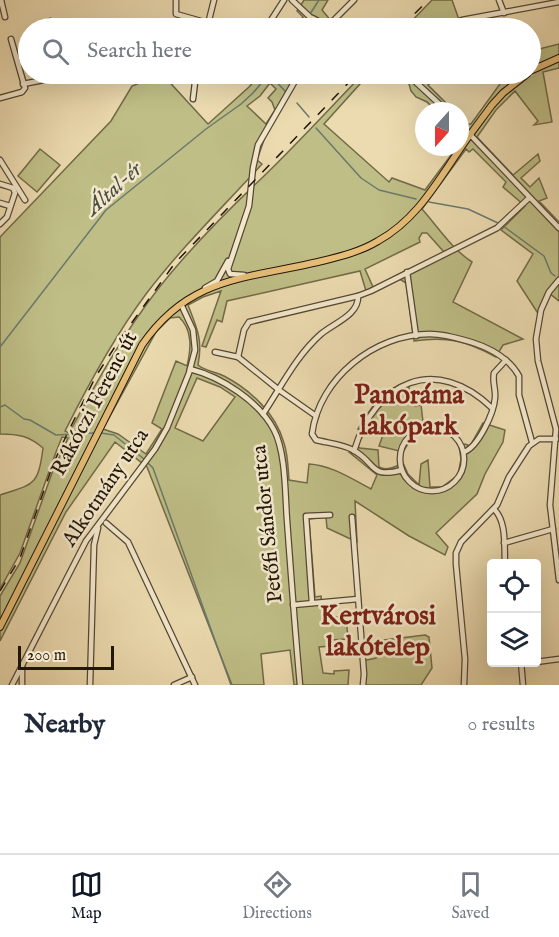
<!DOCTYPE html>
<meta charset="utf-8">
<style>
:root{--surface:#fff;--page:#f2f2f3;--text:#1f2937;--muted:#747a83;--line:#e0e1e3;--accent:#111827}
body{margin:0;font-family:"IM FELL English",serif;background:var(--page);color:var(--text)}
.controls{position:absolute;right:18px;bottom:18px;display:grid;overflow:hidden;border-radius:6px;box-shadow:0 6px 24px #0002}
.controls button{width:54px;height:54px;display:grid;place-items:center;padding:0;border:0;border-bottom:2px solid var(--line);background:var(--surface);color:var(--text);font:30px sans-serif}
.compass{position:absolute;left:415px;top:102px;width:54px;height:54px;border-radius:50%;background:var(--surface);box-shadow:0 6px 24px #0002;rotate:201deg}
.scale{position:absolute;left:18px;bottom:15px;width:96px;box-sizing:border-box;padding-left:6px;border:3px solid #23160b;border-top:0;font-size:16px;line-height:21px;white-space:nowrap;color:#23160b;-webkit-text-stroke:4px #f3e8cc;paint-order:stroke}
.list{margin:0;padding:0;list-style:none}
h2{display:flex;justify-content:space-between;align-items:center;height:78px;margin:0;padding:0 24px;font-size:26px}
h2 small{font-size:20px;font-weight:400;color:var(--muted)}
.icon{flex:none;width:33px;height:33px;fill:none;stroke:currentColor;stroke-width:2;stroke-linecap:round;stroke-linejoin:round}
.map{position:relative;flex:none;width:559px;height:685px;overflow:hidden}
.search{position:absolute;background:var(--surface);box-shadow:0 6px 24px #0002;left:18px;right:18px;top:18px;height:66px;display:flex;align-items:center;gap:15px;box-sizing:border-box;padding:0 21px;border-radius:33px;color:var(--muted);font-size:22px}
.sheet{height:168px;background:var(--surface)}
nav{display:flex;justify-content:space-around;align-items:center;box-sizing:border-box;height:84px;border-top:2px solid var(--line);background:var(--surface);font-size:16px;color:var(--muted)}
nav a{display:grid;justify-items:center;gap:3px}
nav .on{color:var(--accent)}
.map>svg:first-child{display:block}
.green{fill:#bfbe86;stroke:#716a48;stroke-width:1.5;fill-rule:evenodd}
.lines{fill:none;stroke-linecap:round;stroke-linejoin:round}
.stream{stroke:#6a796d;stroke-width:1.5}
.minor-casing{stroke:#554734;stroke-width:7}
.major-casing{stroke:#23160b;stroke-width:8}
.minor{stroke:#f3e8cc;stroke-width:4.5}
.major{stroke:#e6be78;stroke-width:6}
.rail{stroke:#23160b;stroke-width:1.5;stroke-dasharray:10 10;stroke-linecap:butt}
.labels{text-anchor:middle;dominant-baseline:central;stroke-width:5;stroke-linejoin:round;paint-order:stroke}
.street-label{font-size:21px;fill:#23160b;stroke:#f3e8cc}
.water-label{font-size:22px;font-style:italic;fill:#4c5044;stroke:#f3e8cc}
.district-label{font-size:27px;font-weight:bold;fill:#7a1f14;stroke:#f3e8cc}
</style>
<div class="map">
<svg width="559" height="685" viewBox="0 0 559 685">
<rect width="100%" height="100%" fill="#ecdbb0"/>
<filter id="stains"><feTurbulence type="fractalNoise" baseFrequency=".00333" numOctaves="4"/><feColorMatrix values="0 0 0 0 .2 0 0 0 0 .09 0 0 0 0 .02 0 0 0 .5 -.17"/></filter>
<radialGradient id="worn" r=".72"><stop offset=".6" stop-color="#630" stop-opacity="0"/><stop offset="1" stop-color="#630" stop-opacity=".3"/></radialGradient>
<g class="green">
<path d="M304,0H328L322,10L332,22L326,28H295L303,17L297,11Z"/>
<path d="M432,0H452L462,28H405Z"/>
<path d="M559,44V68L543,72L552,122L534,125L538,121L515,91L496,110L477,137L513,175L538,154L540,161L521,178L530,187L539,178L547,198L539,201L559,222V301L550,294L542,309L541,318L517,281L533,254L501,230L525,206L503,187L506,182L473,149L469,152L466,149L422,209C438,227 452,249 472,262L453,302L523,339L503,345L496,357C466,341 447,336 414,341L406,283L395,276L444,252L427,233H422L419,238L420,242L365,269L373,287L366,291L360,271L227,301L222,322L217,320L206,347L202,346L221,291L203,297L188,305C197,328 203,340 198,365C205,371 216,372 224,376C251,390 276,414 284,443C288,455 288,468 289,480L307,483L309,464C331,465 352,479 371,489L377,475L349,452L354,445L360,448L378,450L379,467C387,471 395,467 403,463L408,474L419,485L421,464L428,460L430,487H442L458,475L461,459L459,446L465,444L470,446L483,423L505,430L503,442L485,474L477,494L436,533L448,547L445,555L409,536L355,501L357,542L327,528L326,517L309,519L315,597L321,596L323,618L346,616L348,639L331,640V646L319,647L323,673L334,674V671L349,670L348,685H294L290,650L261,654L264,685H232L147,467L115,442L66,512L0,641V596L20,563L52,473L68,438L62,437L56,452L20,553L0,589V495C34,484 38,486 43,448C29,436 19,434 0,434V237L111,121L132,86L162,74L208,124L249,87L260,74H301L265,137L257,160L262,164C223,207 181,248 146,294C114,337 89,383 65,431L69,433C96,383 123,334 158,289C190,248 227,211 264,176C298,143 330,108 363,74H369L324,124L389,182L392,178L425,190L457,147H460L462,141L460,117L466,124H471L500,84L487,74H530L531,51ZM270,83L276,89L268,98L272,102L275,110L266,124L247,106L260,96ZM179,317C193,330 191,349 187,366L176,361L152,423L162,429L146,454L118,434L103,429L156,332L170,318ZM197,378L220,387L235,397L203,441L175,428Z"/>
<path d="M397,74H444L428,85L454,111H436L427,102L416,97L411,91L409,84Z"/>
<path d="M40,149L60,165L37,192L18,176Z"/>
<path d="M407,382L415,406L421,405L424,430L411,439L403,452L379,446L383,435L358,429C371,407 382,390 407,382Z"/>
<path d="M425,635L429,637L432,668L421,685H362V661L376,658L384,640Z"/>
</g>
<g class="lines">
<g class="stream">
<path d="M310,14L319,0"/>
<path d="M300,28L307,18"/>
<path d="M269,74L285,91"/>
<path d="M297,103L309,117"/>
<path d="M316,128L361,178L379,190L416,199"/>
<path d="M429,202L468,209L498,223"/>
<path d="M503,226L544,256L551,273L555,276"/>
<path d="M0,347L106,210L206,129L241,104L253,93L269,74"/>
<path d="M0,407L5,405L24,419L30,420L56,435L93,433"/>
<path d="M101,433L114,435L144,459"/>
<path d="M147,462L153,468L231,685"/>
</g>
<defs>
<g id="minor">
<path d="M1,0L5,17"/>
<path d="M176,0V14L208,23"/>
<path d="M292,0L310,17L332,28"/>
<path d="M499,0L504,13"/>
<path d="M314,19L317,28"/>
<path d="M462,20L559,2"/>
<path d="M50,21L52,28"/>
<path d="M207,28L214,0"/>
<path d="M266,28L284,0"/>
<path d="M326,28L354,0"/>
<path d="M407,74L447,111"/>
<path d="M23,84L59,77L62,74"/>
<path d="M0,98L22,92L25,88L11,39"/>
<path d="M193,99L196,74"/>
<path d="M460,124L559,228"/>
<path d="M0,160L25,200"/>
<path d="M0,184L13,188L15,193L7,217L0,224"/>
<path d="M0,203L10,206"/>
<path d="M407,272L416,336"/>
<path d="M244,275L230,274L228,269L249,206L253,168L258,145L299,74"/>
<path d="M559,280L549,292L541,310L536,339L538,361L556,429L550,505L559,580"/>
<path d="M205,288L217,281L228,261"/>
<path d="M215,352L238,357L279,390L316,416"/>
<path d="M238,357L244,330L249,322L358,296L371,291L497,228L529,198"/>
<path d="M190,369C221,377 259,401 274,430C286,453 285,494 287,520C291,575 295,630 300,685"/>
<path d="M263,414C281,387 296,356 321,334C334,323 359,315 358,296"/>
<circle cx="432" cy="459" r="32"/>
<path d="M354,451C375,381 436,354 492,408"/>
<path d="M464,452C478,447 494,413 495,398C496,389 492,382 494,373L506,360"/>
<path d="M402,470C369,479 377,463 353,450C342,444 328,443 316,440L312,434C319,378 375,334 430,334C444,334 457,338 471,342C490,348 509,358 519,376V395L532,442"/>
<path d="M494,509C507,522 504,546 505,564"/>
<path d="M352,517L364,674L363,685"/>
<path d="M106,523L128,542L195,685"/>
<path d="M504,543L553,529"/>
<path d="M312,603L306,516L330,515"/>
<path d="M293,605L358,599"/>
<path d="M521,662L523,685"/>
<path d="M536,662L559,659"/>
<path d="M521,664L535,662"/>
<path d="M12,685L86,541L155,449L167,428L189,373L195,350L193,330L181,304"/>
<path d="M22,685V667"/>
<path d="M90,685L94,545L98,528"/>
<path d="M174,685L192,677"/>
<path d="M464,685L465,659L456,564V553L461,542L497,505L509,477L529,446L539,439H556"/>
</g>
<g id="major">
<path d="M530,71L559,58"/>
<path d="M0,627L142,345C189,277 244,279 318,262C338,257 360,252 378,241C416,220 436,184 460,149C470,134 481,120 492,105L503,93L527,74"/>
</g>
</defs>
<use href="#minor" class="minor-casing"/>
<use href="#major" class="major-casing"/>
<use href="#minor" class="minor"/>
<use href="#major" class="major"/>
<g class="rail">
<path d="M401,28L428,0"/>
<path d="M0,591L20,558L54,462L68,432L96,376L120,339L175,263L357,74"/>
</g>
</g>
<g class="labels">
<g class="street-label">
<text transform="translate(95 404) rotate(-62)">Rákóczi Ferenc út</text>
<text transform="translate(106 488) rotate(-56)">Alkotmány utca</text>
<text transform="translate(268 524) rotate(-96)">Petőfi Sándor utca</text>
</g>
<g class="water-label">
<text transform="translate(114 189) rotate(-42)">Által-ér</text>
</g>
<g class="district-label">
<text x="409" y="396">Panoráma<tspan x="409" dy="31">lakópark</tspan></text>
<text x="378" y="617">Kertvárosi<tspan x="378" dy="31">lakótelep</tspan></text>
</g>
</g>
<rect width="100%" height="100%" filter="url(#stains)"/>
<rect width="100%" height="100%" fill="url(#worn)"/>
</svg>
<div class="controls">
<button><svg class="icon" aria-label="locate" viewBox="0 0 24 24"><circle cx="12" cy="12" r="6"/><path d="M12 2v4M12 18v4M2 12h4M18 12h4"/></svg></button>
<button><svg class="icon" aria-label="layers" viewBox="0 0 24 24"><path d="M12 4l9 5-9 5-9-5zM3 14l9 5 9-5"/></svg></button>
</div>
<svg class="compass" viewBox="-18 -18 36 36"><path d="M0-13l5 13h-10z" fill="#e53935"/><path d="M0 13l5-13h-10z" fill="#747a83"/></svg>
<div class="scale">200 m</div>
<div class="search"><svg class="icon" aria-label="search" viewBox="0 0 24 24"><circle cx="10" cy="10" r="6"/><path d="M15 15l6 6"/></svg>Search here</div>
</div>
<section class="sheet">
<h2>Nearby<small>0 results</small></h2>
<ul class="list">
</ul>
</section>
<nav>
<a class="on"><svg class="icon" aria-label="map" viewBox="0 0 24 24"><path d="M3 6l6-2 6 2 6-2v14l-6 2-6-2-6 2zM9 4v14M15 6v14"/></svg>Map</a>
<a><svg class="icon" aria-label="directions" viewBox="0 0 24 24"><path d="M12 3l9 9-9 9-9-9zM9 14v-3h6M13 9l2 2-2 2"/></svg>Directions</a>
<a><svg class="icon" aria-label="saved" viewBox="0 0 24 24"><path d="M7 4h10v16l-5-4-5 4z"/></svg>Saved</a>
</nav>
